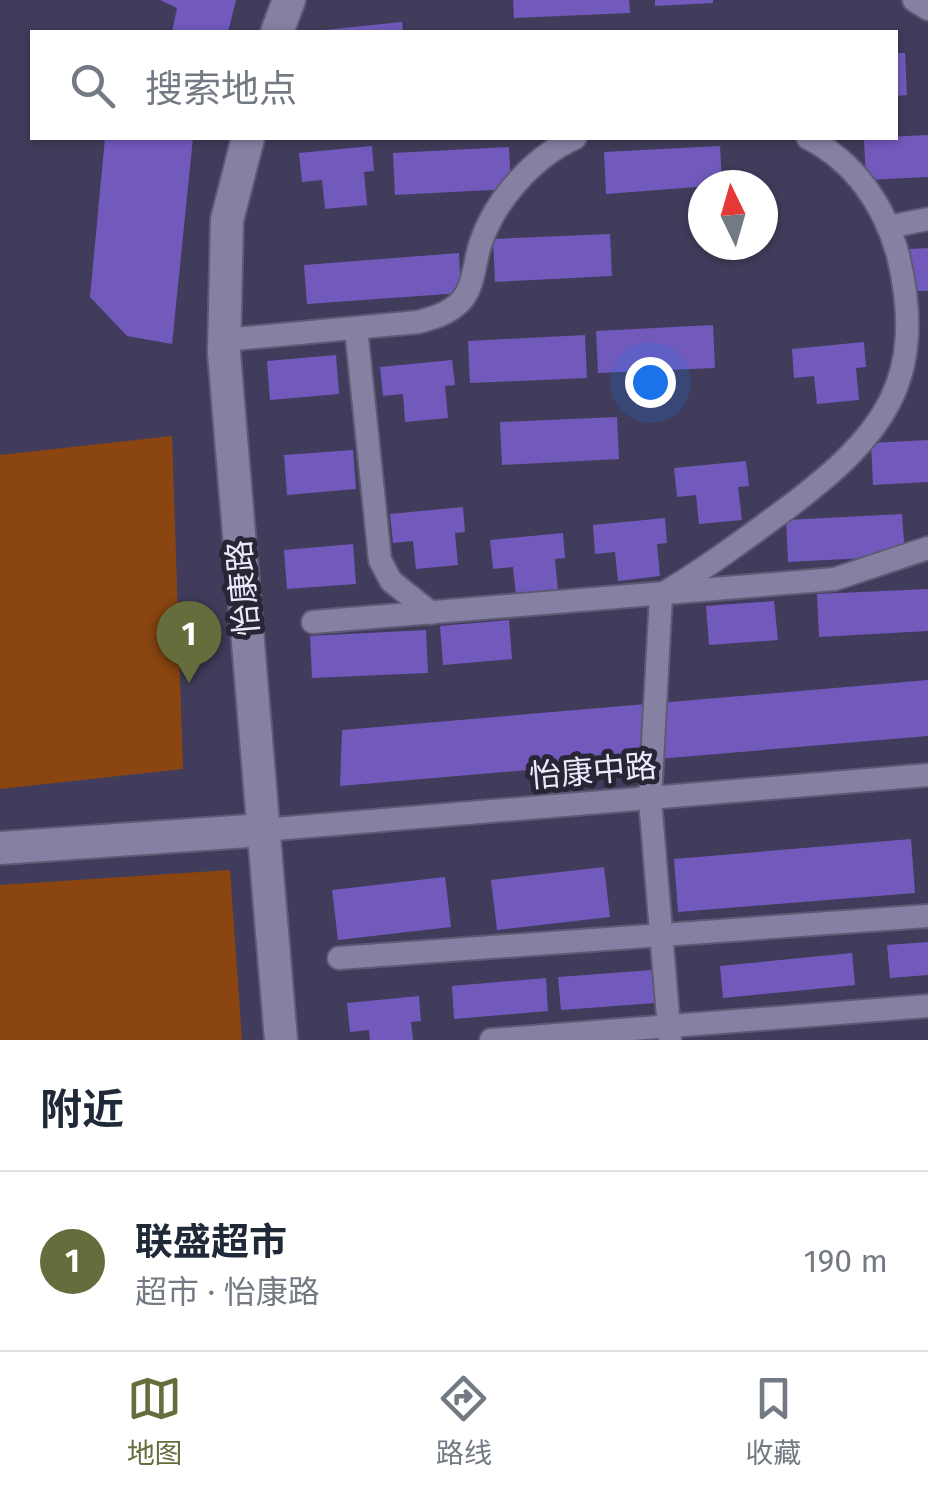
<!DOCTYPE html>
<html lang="zh">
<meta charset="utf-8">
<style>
:root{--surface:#fff;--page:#f2f2f3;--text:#1f2937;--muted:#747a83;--line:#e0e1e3;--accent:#656d3d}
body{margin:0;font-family:"Fira Sans","Noto Sans SC",sans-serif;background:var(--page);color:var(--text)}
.compass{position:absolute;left:688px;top:170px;width:90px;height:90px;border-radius:50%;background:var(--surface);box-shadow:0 2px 8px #0004;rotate:355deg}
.you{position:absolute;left:650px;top:382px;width:35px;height:35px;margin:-25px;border:8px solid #fff;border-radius:50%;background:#1a73e8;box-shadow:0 0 0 15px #1a73e833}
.badge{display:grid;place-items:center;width:65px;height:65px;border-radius:50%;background:var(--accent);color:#fff;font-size:32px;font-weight:700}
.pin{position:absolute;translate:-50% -82px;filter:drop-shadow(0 2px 5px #0008)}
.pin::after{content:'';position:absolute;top:52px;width:35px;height:30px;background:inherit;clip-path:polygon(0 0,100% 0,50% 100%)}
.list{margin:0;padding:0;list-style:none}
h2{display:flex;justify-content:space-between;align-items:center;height:130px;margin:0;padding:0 40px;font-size:42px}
h2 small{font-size:32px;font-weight:400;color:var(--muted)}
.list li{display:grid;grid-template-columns:65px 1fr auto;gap:30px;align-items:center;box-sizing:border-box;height:180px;padding:0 40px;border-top:2px solid var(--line)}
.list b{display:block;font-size:38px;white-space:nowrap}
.list p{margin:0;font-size:32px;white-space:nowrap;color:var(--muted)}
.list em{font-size:32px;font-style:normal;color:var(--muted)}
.icon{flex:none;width:55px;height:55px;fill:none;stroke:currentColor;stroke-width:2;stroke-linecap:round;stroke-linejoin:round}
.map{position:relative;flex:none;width:928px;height:1040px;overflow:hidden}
.search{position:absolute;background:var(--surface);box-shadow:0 2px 8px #0004;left:30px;right:30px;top:30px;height:110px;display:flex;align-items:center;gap:25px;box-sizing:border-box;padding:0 35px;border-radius:0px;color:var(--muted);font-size:38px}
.sheet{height:310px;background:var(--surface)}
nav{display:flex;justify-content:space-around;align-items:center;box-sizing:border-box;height:140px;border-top:2px solid var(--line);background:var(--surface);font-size:28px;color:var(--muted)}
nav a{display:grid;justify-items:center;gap:5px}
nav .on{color:var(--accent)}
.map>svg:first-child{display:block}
.green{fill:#8a4511}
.building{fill:#715abc}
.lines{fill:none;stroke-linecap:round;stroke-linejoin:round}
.street-casing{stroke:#5f5a74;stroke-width:26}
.secondary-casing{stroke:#5f5a74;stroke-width:36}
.street{stroke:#8681a3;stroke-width:22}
.secondary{stroke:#8681a3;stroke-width:32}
.labels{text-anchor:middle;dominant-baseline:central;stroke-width:10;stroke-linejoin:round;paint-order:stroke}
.street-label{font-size:32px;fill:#ebe9fc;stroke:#282634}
</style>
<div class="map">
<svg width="928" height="1040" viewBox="0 0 928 1040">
<rect width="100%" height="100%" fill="#413c5b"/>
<g class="green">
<path d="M172,436L183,769L0,789V455Z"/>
<path d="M230,870L242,1040H0V885Z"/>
</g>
<g class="building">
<path d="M160,0H236L228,32H172L177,8Z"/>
<path d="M513,0H629L630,13L514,18Z"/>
<path d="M655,0H713V3L655,6Z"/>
<path d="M402,22L403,32H325L324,30Z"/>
<path d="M896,53H905L907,95L896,96Z"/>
<path d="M928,135V177L866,180L864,138Z"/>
<path d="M105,138H193L172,344L127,336L90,297Z"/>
<path d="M372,146L374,171L364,172L367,205L325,209L322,180L302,182L299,153Z"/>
<path d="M720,146L722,185L606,194L604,152Z"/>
<path d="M509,147L511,189L395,195L393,153Z"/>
<path d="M610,234L612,276L495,282L493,239Z"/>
<path d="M928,248V291H912L910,249Z"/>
<path d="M459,253L461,293L307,304L304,265Z"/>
<path d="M713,325L715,368L598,373L596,331Z"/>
<path d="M585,335L587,378L470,383L468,341Z"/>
<path d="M864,342L866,367L856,368L859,400L817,404L814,376L794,378L792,349Z"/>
<path d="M336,355L339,394L270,400L267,361Z"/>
<path d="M452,360L455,385L445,386L448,418L405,422L403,394L383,396L380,367Z"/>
<path d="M617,417L619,459L502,465L500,422Z"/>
<path d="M928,440V482L873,485L871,443Z"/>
<path d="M353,450L356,489L287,495L284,455Z"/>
<path d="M746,461L749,486L738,487L742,520L699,524L696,495L677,497L674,468Z"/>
<path d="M463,507L465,532L455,533L458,565L416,569L413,541L393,543L390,514Z"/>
<path d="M902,514L905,556L788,562L786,520Z"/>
<path d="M665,518L667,543L657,544L660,576L618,581L615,552L595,554L593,525Z"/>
<path d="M563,533L565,558L555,559L558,591L516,595L513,567L493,569L490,540Z"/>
<path d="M353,544L356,584L287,589L284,550Z"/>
<path d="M928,589V631L819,637L817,594Z"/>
<path d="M774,601L778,640L709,645L706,606Z"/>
<path d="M509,620L512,659L443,665L440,626Z"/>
<path d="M426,630L428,673L312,678L310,636Z"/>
<path d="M928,680V736L340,786L342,730Z"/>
<path d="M911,839L915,893L678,912L674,859Z"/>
<path d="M604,867L610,917L497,930L491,880Z"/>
<path d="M445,877L451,927L338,940L332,890Z"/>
<path d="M928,942V975L890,978L887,945Z"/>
<path d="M852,953L855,985L723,998L720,966Z"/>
<path d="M652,970L655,1003L561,1010L558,977Z"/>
<path d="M546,978L548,1011L454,1019L452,986Z"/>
<path d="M419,996L421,1021L411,1022L413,1040H370L369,1030L350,1032L347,1003Z"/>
</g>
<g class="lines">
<defs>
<g id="street">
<path d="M914,0L928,9"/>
<path d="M888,227L928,219"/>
<path d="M356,328L380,560L391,581L431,613"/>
<path d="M224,340L418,322C433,318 448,314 460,302C474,288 474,264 480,245C494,201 533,157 575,138"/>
<path d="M313,622L835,579L928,548"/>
<path d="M263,830L928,775"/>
<path d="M339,958L928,916"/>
<path d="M491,1040L928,1006"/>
<path d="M670,1040L650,799L661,595C705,569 745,539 786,509C883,436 928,381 898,255C884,205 855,162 808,138"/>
</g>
<g id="secondary">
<path d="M277,32L289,0"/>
<path d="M248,138L227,220L224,353L281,1040"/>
<path d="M0,848L263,830"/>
</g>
</defs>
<use href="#street" class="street-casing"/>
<use href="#secondary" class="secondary-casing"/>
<use href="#street" class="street"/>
<use href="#secondary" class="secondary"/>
</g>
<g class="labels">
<g class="street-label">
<text transform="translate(243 588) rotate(-95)">怡康路</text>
<text transform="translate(593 771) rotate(-5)">怡康中路</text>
</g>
</g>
</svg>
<svg class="compass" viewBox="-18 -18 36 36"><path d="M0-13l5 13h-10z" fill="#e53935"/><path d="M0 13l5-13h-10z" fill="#747a83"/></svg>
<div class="you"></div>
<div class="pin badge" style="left:189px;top:683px">1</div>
<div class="search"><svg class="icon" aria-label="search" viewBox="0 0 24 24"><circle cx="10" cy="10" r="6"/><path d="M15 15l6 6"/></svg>搜索地点</div>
</div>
<section class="sheet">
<h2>附近<small></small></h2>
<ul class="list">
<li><span class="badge">1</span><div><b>联盛超市</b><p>超市 · 怡康路</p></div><em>190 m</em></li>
</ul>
</section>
<nav>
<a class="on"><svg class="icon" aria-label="map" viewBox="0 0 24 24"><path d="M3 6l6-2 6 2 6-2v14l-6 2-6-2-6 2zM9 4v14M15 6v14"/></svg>地图</a>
<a><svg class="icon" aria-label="directions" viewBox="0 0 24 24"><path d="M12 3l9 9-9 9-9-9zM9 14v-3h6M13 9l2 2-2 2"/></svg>路线</a>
<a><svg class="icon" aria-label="saved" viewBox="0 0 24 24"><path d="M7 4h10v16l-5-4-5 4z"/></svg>收藏</a>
</nav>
